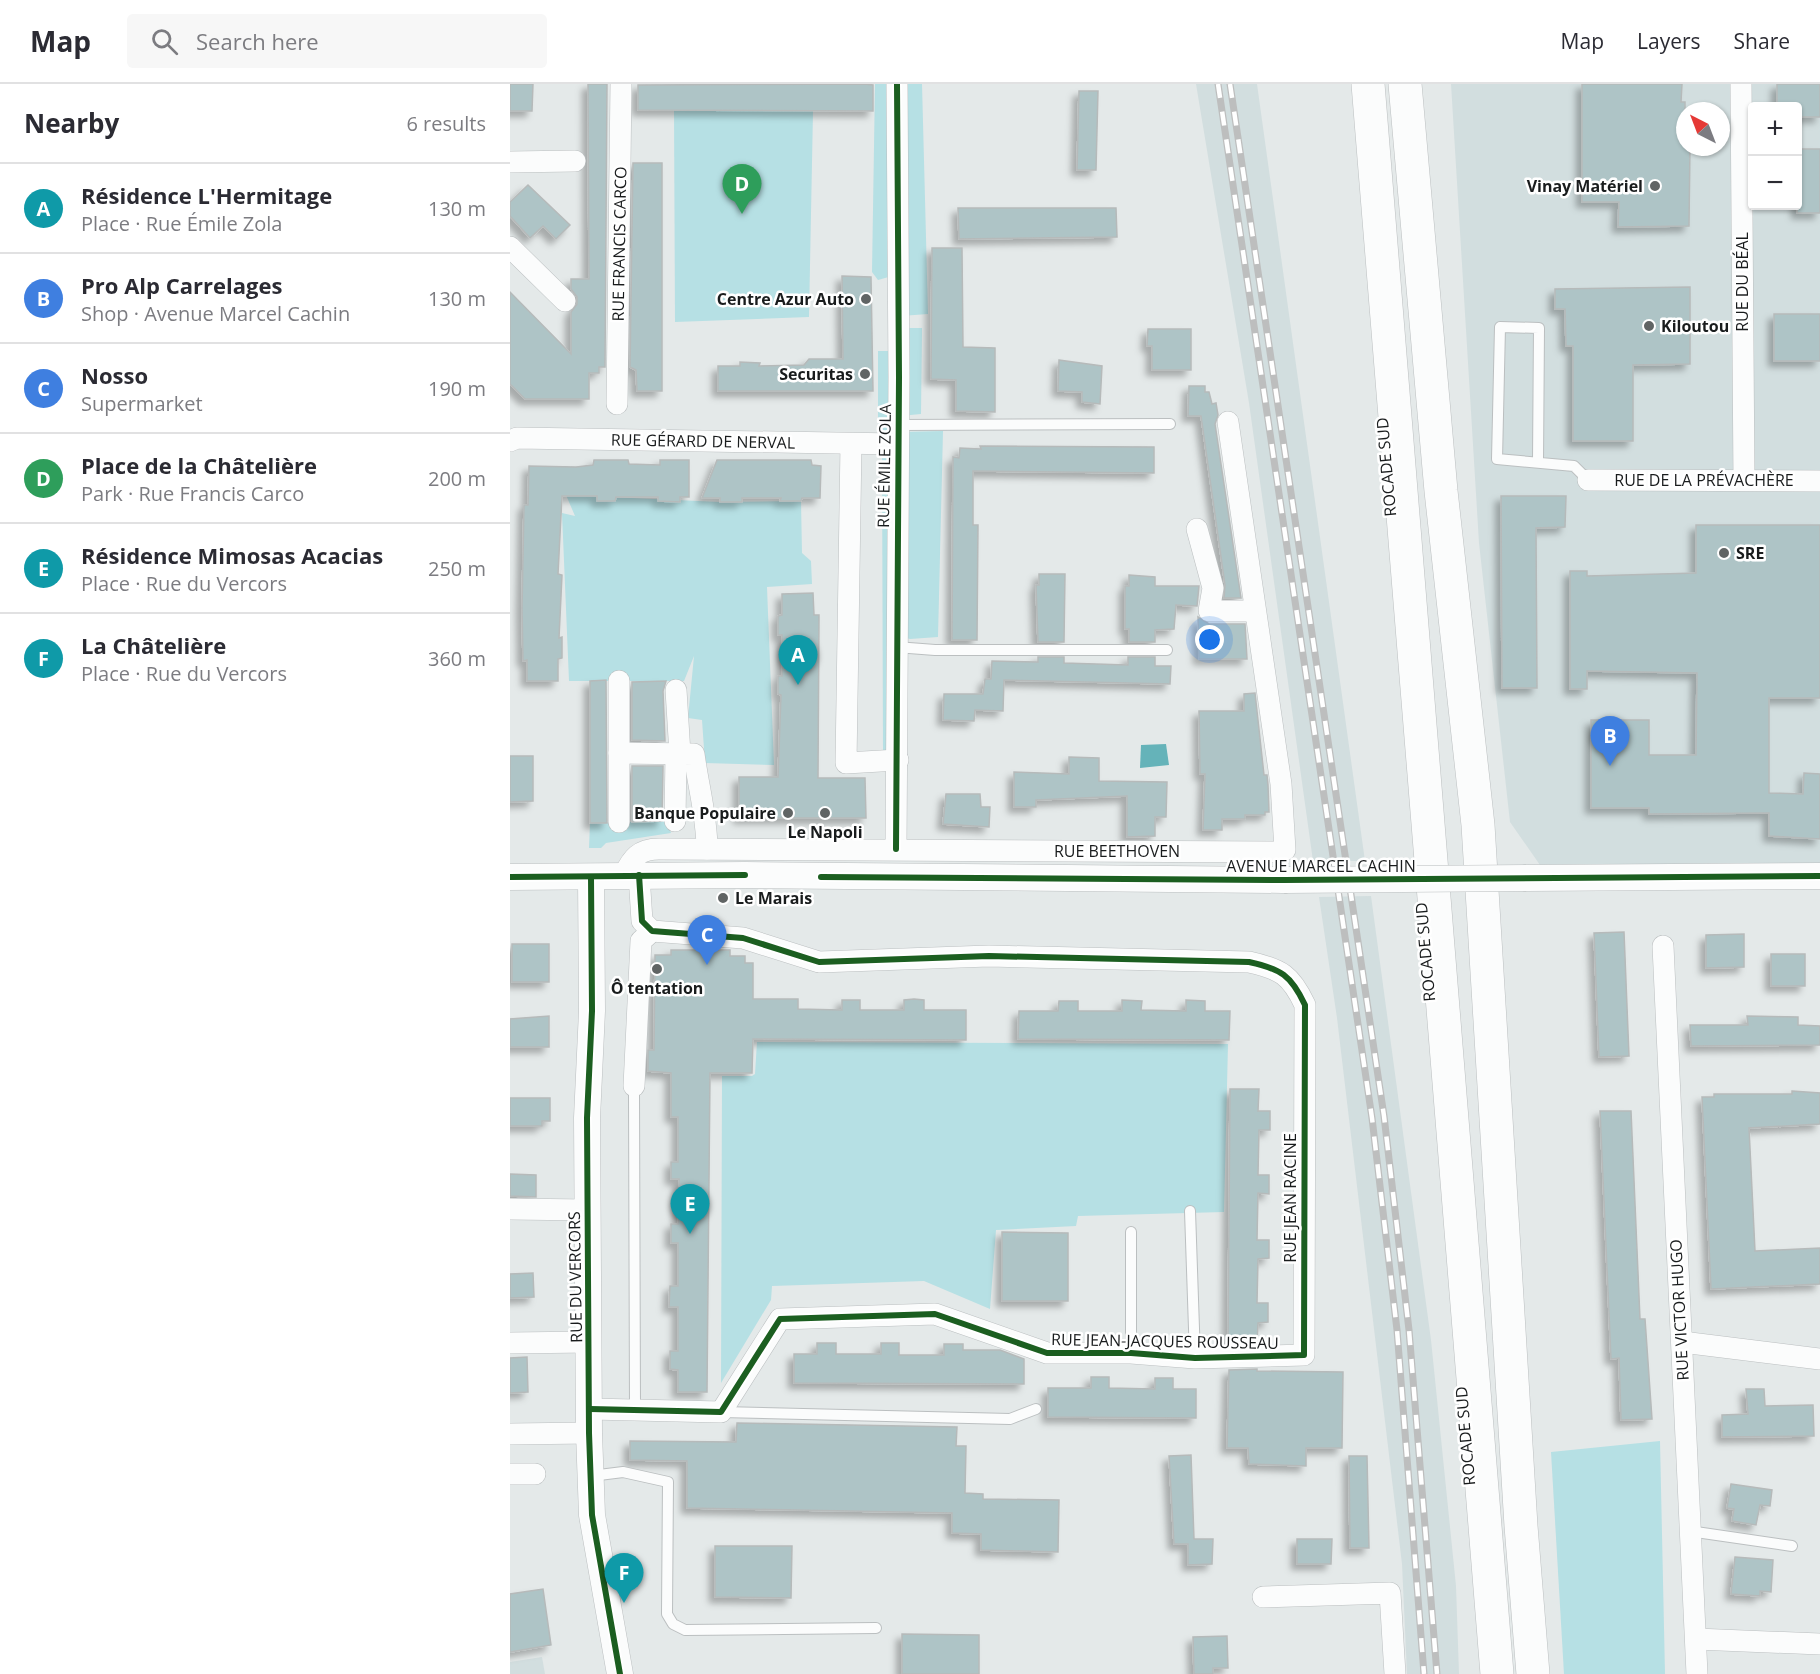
<!DOCTYPE html>
<meta charset="utf-8">
<style>
:root{--surface:#fff;--page:#f7f7f7;--text:#2b2b33;--muted:#7c7c81;--line:#e1e1e2;--accent:#0b8043}
body{margin:0;font-family:"Open Sans",sans-serif;background:var(--page);color:var(--text)}
.controls{position:absolute;right:18px;top:18px;display:grid;overflow:hidden;border-radius:6px;box-shadow:0 2px 4px #0004}
.controls button{width:54px;height:54px;display:grid;place-items:center;padding:0;border:0;border-bottom:2px solid var(--line);background:var(--surface);color:var(--text);font:30px sans-serif}
.compass{position:absolute;left:1166px;top:18px;width:54px;height:54px;border-radius:50%;background:var(--surface);box-shadow:0 2px 4px #0004;rotate:318deg}
.you{position:absolute;left:700px;top:556px;width:21px;height:21px;margin:-15px;border:4px solid #fff;border-radius:50%;background:#1a73e8;box-shadow:0 0 0 9px #1a73e833}
.badge{display:grid;place-items:center;width:39px;height:39px;border-radius:50%;background:var(--accent);color:#fff;font-size:20px;font-weight:700}
.pin{position:absolute;translate:-50% -50px;filter:drop-shadow(0 2px 3px #0008)}
.pin::after{content:'';position:absolute;top:32px;width:21px;height:18px;background:inherit;clip-path:polygon(0 0,100% 0,50% 100%)}
.list{margin:0;padding:0;list-style:none}
h2{display:flex;justify-content:space-between;align-items:center;height:78px;margin:0;padding:0 24px;font-size:26px}
h2 small{font-size:20px;font-weight:400;color:var(--muted)}
.list li{display:grid;grid-template-columns:39px 1fr auto;gap:18px;align-items:center;box-sizing:border-box;height:90px;padding:0 24px;border-top:2px solid var(--line)}
.list b{display:block;font-size:22px;white-space:nowrap}
.list p{margin:0;font-size:20px;white-space:nowrap;color:var(--muted)}
.list em{font-size:20px;font-style:normal;color:var(--muted)}
.icon{flex:none;width:33px;height:33px;fill:none;stroke:currentColor;stroke-width:2;stroke-linecap:round;stroke-linejoin:round}
.map{position:relative;flex:none;width:1310px;height:1590px;overflow:hidden}
header{display:flex;align-items:center;gap:36px;box-sizing:border-box;height:84px;padding:0 30px;background:var(--surface);border-bottom:2px solid var(--line)}
header strong{font-size:28px}
nav{display:flex;gap:33px;margin-inline-start:auto;font-size:21px}
.search{width:420px;height:54px;background:var(--page);display:flex;align-items:center;gap:15px;box-sizing:border-box;padding:0 21px;border-radius:6px;color:var(--muted);font-size:22px}
main{display:flex}
aside{flex:1;background:var(--surface)}
.map>svg:first-child{display:block}
.built{fill:#d2dedf;fill-rule:evenodd}
.green{fill:#b6e0e4}
.water{fill:#65b3b9}
.building{fill:#aec4c6;stroke:#b6baba;stroke-width:1.5;filter:url(#shadow)}
.lines{fill:none;stroke-linecap:round;stroke-linejoin:round}
.service-casing{stroke:#bbbfc0;stroke-width:12}
.minor-casing{stroke:#bbbfc0;stroke-width:22}
.tertiary-casing{stroke:#bbbfc0;stroke-width:27}
.trunk-casing{stroke:#bbbfc0;stroke-width:34}
.service{stroke:#fbfcfc;stroke-width:10}
.minor{stroke:#fbfcfc;stroke-width:21}
.tertiary{stroke:#fbfcfc;stroke-width:26}
.trunk{stroke:#fbfcfc;stroke-width:33}
.rail-casing{stroke:#bdbebe;stroke-width:7}
.rail{stroke:#fff;stroke-width:4.5;stroke-dasharray:14;stroke-linecap:butt}
.tertiary-bridge-casing{stroke:#bbbfc0;stroke-width:27;stroke-linecap:butt}
.tertiary-bridge{stroke:#fbfcfc;stroke-width:26}
.cycleway-casing{stroke:#fff;stroke-width:10}
.cycleway{stroke:#1b5e20;stroke-width:6}
.poi-dot{fill:#606464;stroke:#fff;stroke-width:2}
.labels{text-anchor:middle;dominant-baseline:central;stroke-width:5;stroke-linejoin:round;paint-order:stroke}
.poi-label{font-size:16px;font-weight:bold;fill:#191c1d;stroke:#fff;text-anchor:end}
.street-label{font-size:16px;fill:#191c1d;stroke:#fff}
</style>
<header>
<strong>Map</strong>
<div class="search"><svg class="icon" aria-label="search" viewBox="0 0 24 24"><circle cx="10" cy="10" r="6"/><path d="M15 15l6 6"/></svg>Search here</div>
<nav><a>Map</a><a>Layers</a><a>Share</a></nav>
</header>
<main>
<aside>
<h2>Nearby<small>6 results</small></h2>
<ul class="list">
<li><span class="badge" style="background:#0f9aa8">A</span><div><b>Résidence L'Hermitage</b><p>Place · Rue Émile Zola</p></div><em>130 m</em></li>
<li><span class="badge" style="background:#3f7fe0">B</span><div><b>Pro Alp Carrelages</b><p>Shop · Avenue Marcel Cachin</p></div><em>130 m</em></li>
<li><span class="badge" style="background:#3f7fe0">C</span><div><b>Nosso</b><p>Supermarket</p></div><em>190 m</em></li>
<li><span class="badge" style="background:#2e9e5b">D</span><div><b>Place de la Châtelière</b><p>Park · Rue Francis Carco</p></div><em>200 m</em></li>
<li><span class="badge" style="background:#0f9aa8">E</span><div><b>Résidence Mimosas Acacias</b><p>Place · Rue du Vercors</p></div><em>250 m</em></li>
<li><span class="badge" style="background:#0f9aa8">F</span><div><b>La Châtelière</b><p>Place · Rue du Vercors</p></div><em>360 m</em></li>
</ul>
</aside>
<div class="map">
<svg width="1310" height="1590" viewBox="0 0 1310 1590">
<defs>
<filter id="shadow"><feDropShadow dx="-5.5" dy="5.5" stdDeviation="3" flood-color="#0004"/></filter>
</defs>
<rect width="100%" height="100%" fill="#e4e9e9"/>
<g class="built">
<path d="M686,0H747L855,777H803L739,319Z"/>
<path d="M941,0H1310V792L1039,794L1000,738L969,459ZM1242,22H1288V122H1242ZM1175,27H1211V63H1175Z"/>
<path d="M861,812L921,1256L946,1502L949,1590H897L892,1480L827,934L809,813Z"/>
<path d="M32,1573L35,1590H0V1578Z"/>
</g>
<g class="green">
<path d="M365,0H381L382,192L368,196L362,188Z"/>
<path d="M391,0H412L418,230L391,232Z"/>
<path d="M164,26L303,27L299,233L165,238Z"/>
<path d="M391,244H412L411,330L390,332Z"/>
<path d="M368,267H383L381,347L368,348Z"/>
<path d="M433,347L428,553L400,555L390,552V348Z"/>
<path d="M383,365V669L373,670L372,367Z"/>
<path d="M56,411L210,418L291,417L292,469L301,477L302,500L257,503L264,681L195,679L192,636L178,634L184,572L174,597H59L52,429L65,432Z"/>
<path d="M157,737L161,749L96,759L91,764H79L80,739Z"/>
<path d="M247,958L718,960L714,1128L568,1132L566,1142L486,1146L480,1225L414,1197L262,1202L261,1216L211,1299L212,992H242L245,990Z"/>
<path d="M1150,1357L1155,1590H1054L1041,1368Z"/>
</g>
<path class="water" d="M656,660L659,681L630,684L631,661Z"/>
<g class="building">
<path d="M0,0H23L22,27H0Z"/>
<path d="M78,0H97L95,283H89V289H79V315H15L0,300V208L61,270V228L67,220V213L61,205V195H79Z"/>
<path d="M1072,0H1172L1171,18H1175V63H1180L1179,142L1108,143L1109,118H1072Z"/>
<path d="M1267,0H1310V33H1287V22H1267Z"/>
<path d="M128,1L354,0L363,1V27L128,26Z"/>
<path d="M569,7H588L586,86H567Z"/>
<rect x="1287" y="65" width="23" height="64"/>
<path d="M123,79H152V307H127L126,286L120,283Z"/>
<path d="M18,101L60,141L46,155L33,142L20,154L0,132V118Z"/>
<path d="M448,124H606L607,153L449,155Z"/>
<path d="M422,164H452L453,263L485,264V328L446,327V296L421,295Z"/>
<path d="M332,192L361,193L363,307H208V282H230V278L250,279L249,282L294,281L299,275H333Z"/>
<path d="M1180,203V280L1123,281V357H1063V262H1056L1055,225H1045V205Z"/>
<rect x="1264" y="230" width="46" height="47"/>
<path d="M638,245H681V286H642V262H637Z"/>
<path d="M549,276L592,282L590,320L572,318V308L548,307Z"/>
<path d="M679,302H695V308H699L702,320L706,319L708,331L705,340L731,514H714L715,501L691,332H678Z"/>
<path d="M470,362L644,363V389L463,387V441H468L467,556H442L443,373L449,374L450,364L471,365Z"/>
<path d="M84,376H118L119,380L150,381V376H179V413H170V418L148,417V413H106L105,417H87V412H52L48,490L52,491L49,554L52,553V574L48,575V597H17V576L13,577L12,524L14,421H18L19,382L66,383L83,381Z"/>
<path d="M207,376H301L302,381L311,382L310,414H292L291,417H270L271,414H232V418H210V414H192Z"/>
<path d="M991,412H1056L1055,443L1026,444L1027,604H992Z"/>
<path d="M1186,441H1310V614H1259V709L1293,710L1294,689L1310,690V755L1259,752V729L1139,730V724H1081V636H1139V671H1186L1187,589L1077,587V605H1060V487H1077V492L1186,489Z"/>
<path d="M529,490H555L554,558H528L526,501H529Z"/>
<path d="M619,491L645,493V502H689L687,522L666,521L664,545L645,546V558H619V545H615V502H619Z"/>
<path d="M303,509L304,531H309L308,694H355L356,734H229V693H268L271,611L268,610V592H272V551H268V532L272,531V510Z"/>
<path d="M688,533L699,540H735L737,575H689Z"/>
<path d="M528,573H554V579L618,581V573H645V582H661L660,600L494,596L493,627L465,626L464,637L433,636L434,610H473L475,595H481L482,577L528,578Z"/>
<path d="M96,596L97,739H80V597Z"/>
<path d="M156,597L153,607L155,657L122,656V598Z"/>
<path d="M745,609L754,691H757L758,701L759,728H755V731H735V735H712V746H693L695,690H690L689,627H734V610Z"/>
<path d="M0,672H23V717L0,718Z"/>
<path d="M559,673L589,674V697L657,698L656,733H645V752L617,753V712L526,716V723H504V688L559,690Z"/>
<path d="M122,682H153L152,737L122,738Z"/>
<path d="M436,710H470L471,723H480L479,743L433,740Z"/>
<path d="M1114,848L1119,972L1089,973L1084,849Z"/>
<path d="M1234,850V883L1196,884V851Z"/>
<rect x="2" y="860" width="37" height="38"/>
<path d="M161,866H220V872H235V879H243V915H288V925L332,926V916H350V926H394V916L404,915L414,916V926H456V956L243,955L242,989H200L197,1308H168V1286L160,1285V1267H168V1223H159L160,1202H168V1159H161V1140H168L169,1095H161V1078H168V1033H161V989L138,987V966H144L145,871H161Z"/>
<rect x="1261" y="870" width="34" height="32"/>
<path d="M612,916L632,917L631,926L676,927V916L695,917V927H720L719,956L508,955L509,927H548L549,917H568V927H612Z"/>
<path d="M39,932V963H0V935Z"/>
<path d="M1237,932L1288,933V941L1310,942V961L1181,962L1180,941H1238Z"/>
<path d="M720,1005H749L748,1027H760V1046H749L748,1091H759V1110L748,1109L747,1156H759V1174L748,1175L747,1219H758V1238L748,1239L747,1260H718Z"/>
<path d="M1282,1007L1310,1009V1040L1239,1044L1245,1167L1310,1164V1200L1201,1205L1192,1013H1204V1010H1282Z"/>
<path d="M0,1014H40V1037H32V1042H0Z"/>
<path d="M1090,1027H1121L1130,1235H1135L1142,1335L1111,1336L1109,1274L1101,1275Z"/>
<path d="M0,1090L26,1091V1113L0,1112Z"/>
<path d="M492,1148L558,1149V1217H492Z"/>
<path d="M23,1189L24,1213L0,1214V1190Z"/>
<path d="M307,1259H326V1270H371V1259H389V1271H434V1260H453V1266H490L514,1275V1300L284,1299V1270H307Z"/>
<path d="M17,1273L18,1308L0,1309V1274Z"/>
<path d="M747,1285V1287L833,1288L832,1364H796V1382L739,1380L738,1364H717L719,1286Z"/>
<path d="M581,1293H599V1304L645,1305V1294H663V1305H686V1334L538,1333V1304H581Z"/>
<path d="M1236,1305H1254L1255,1322L1303,1321L1304,1352L1212,1353V1331L1238,1330Z"/>
<path d="M227,1339L447,1343L446,1362H456L455,1409L473,1410V1415L549,1416L548,1468L471,1466V1450L442,1449V1429L177,1424V1377L120,1376V1357L226,1358Z"/>
<path d="M681,1371L684,1455H703L702,1480L678,1481V1460H664L659,1372Z"/>
<path d="M839,1372H857L859,1464H840Z"/>
<path d="M1221,1400L1262,1406L1260,1422L1250,1421L1246,1441L1222,1437L1224,1425L1217,1424Z"/>
<path d="M787,1455H822L821,1480H787Z"/>
<path d="M205,1462H282L281,1514L205,1513Z"/>
<path d="M1225,1473L1263,1476L1261,1508L1250,1507V1512L1221,1510Z"/>
<path d="M33,1505L41,1561L0,1568V1510Z"/>
<path d="M392,1550L469,1551V1590H392Z"/>
<path d="M717,1552L718,1584H703V1590H684L683,1553Z"/>
</g>
<g class="lines">
<defs>
<g id="service">
<path d="M387,341L660,340"/>
<path d="M1028,377L1029,244L990,243L987,375L1064,382L1078,396"/>
<path d="M386,563L425,566H657"/>
<path d="M124,1009L125,1325"/>
<path d="M680,1127L685,1274"/>
<path d="M621,1269V1148"/>
<path d="M211,1328L500,1335L526,1325"/>
<path d="M81,1392L113,1388L158,1398L157,1530L163,1540L175,1546L366,1544"/>
<path d="M1179,1447L1282,1462"/>
</g>
<g id="minor">
<path d="M1231,0L1234,396"/>
<path d="M0,78L65,77"/>
<path d="M0,163L55,217"/>
<path d="M107,320L111,0"/>
<path d="M0,357L7,354L387,360"/>
<path d="M341,360L336,679L388,676"/>
<path d="M1078,396L1310,397"/>
<path d="M687,445L703,504L699,527H744"/>
<path d="M166,606L170,670"/>
<path d="M109,669L184,670C188,701 197,733 197,765"/>
<path d="M165,737L166,670"/>
<path d="M109,738V597"/>
<path d="M386,765L389,293L387,0"/>
<path d="M114,791C122,774 129,765 149,765L763,768L775,766L771,700L718,338"/>
<path d="M1153,862L1187,1590"/>
<path d="M124,1002L131,857L142,847"/>
<path d="M0,1125L77,1126"/>
<path d="M1172,1258L1310,1275"/>
<path d="M0,1259L79,1258"/>
<path d="M80,1325L211,1328L270,1235L425,1230L537,1269H621L685,1274L794,1271L795,921C781,891 771,885 739,878L479,872L309,878L233,854L142,847L132,837L129,791"/>
<path d="M0,1350L79,1349"/>
<path d="M0,1390H25"/>
<path d="M753,1513L880,1509L885,1590"/>
<path d="M1186,1555L1310,1560"/>
</g>
<g id="tertiary">
<path d="M0,793L235,791L774,796"/>
<path d="M81,793L82,927L77,1034L79,1349L82,1431L110,1590"/>
<path d="M1016,794L1310,792"/>
</g>
<g id="trunk">
<path d="M858,0L987,1590"/>
<path d="M895,0L931,407L968,741L1011,1442L1023,1590"/>
</g>
</defs>
<use href="#service" class="service-casing"/>
<use href="#minor" class="minor-casing"/>
<use href="#tertiary" class="tertiary-casing"/>
<use href="#trunk" class="trunk-casing"/>
<use href="#service" class="service"/>
<use href="#minor" class="minor"/>
<use href="#tertiary" class="tertiary"/>
<use href="#trunk" class="trunk"/>
<defs>
<g id="rail">
<path d="M708,0L862,1034L887,1246L914,1590"/>
<path d="M720,0L874,1032L899,1246L927,1590"/>
</g>
</defs>
<use href="#rail" class="rail-casing"/>
<use href="#rail" class="rail"/>
<defs>
<path id="tertiary-bridge" d="M774,796L1016,794"/>
</defs>
<use href="#tertiary-bridge" class="tertiary-bridge-casing"/>
<use href="#tertiary-bridge" class="tertiary-bridge"/>
<defs>
<g id="cycleway">
<path d="M386,765L389,293L387,0"/>
<path d="M0,793L235,791"/>
<path d="M81,793L82,927L77,1034L79,1349L82,1431L110,1590"/>
<path d="M311,793L774,796L1310,792"/>
<path d="M80,1325L211,1328L270,1235L425,1230L537,1269H621L685,1274L794,1271L795,921C781,891 771,885 739,878L479,872L309,878L233,854L142,847L132,837L129,791"/>
</g>
</defs>
<use href="#cycleway" class="cycleway-casing"/>
<use href="#cycleway" class="cycleway"/>
</g>
<g class="poi-dot">
<circle cx="1145" cy="102" r="6"/>
<circle cx="356" cy="215" r="6"/>
<circle cx="1139" cy="242" r="6"/>
<circle cx="355" cy="290" r="6"/>
<circle cx="1214" cy="469" r="6"/>
<circle cx="278" cy="729" r="6"/>
<circle cx="315" cy="729" r="6"/>
<circle cx="213" cy="814" r="6"/>
<circle cx="147" cy="885" r="6"/>
</g>
<g class="labels">
<g class="poi-label">
<text x="1133" y="102">Vinay Matériel</text>
<text x="344" y="215">Centre Azur Auto</text>
<text x="1151" y="242" text-anchor="start">Kiloutou</text>
<text x="343" y="290">Securitas</text>
<text x="1226" y="469" text-anchor="start">SRE</text>
<text x="266" y="729">Banque Populaire</text>
<text x="315" y="748" text-anchor="middle">Le Napoli</text>
<text x="225" y="814" text-anchor="start">Le Marais</text>
<text x="147" y="904" text-anchor="middle">Ô tentation</text>
</g>
<g class="street-label">
<text transform="translate(109 160) rotate(-89)">RUE FRANCIS CARCO</text>
<text transform="translate(1232 198) rotate(-90)">RUE DU BÉAL</text>
<text transform="translate(193 357) rotate(1)">RUE GÉRARD DE NERVAL</text>
<text transform="translate(374 382) rotate(-89)">RUE ÉMILE ZOLA</text>
<text transform="translate(876 383) rotate(-95)">ROCADE SUD</text>
<text x="1194" y="396">RUE DE LA PRÉVACHÈRE</text>
<text x="607" y="767">RUE BEETHOVEN</text>
<text x="811" y="782">AVENUE MARCEL CACHIN</text>
<text transform="translate(915 868) rotate(-95)">ROCADE SUD</text>
<text transform="translate(780 1114) rotate(-90)">RUE JEAN RACINE</text>
<text transform="translate(65 1193) rotate(-91)">RUE DU VERCORS</text>
<text transform="translate(1169 1226) rotate(-93)">RUE VICTOR HUGO</text>
<text transform="translate(655 1257) rotate(1)">RUE JEAN-JACQUES ROUSSEAU</text>
<text transform="translate(955 1352) rotate(-95)">ROCADE SUD</text>
</g>
</g>
</svg>
<div class="controls">
<button>+</button>
<button>−</button>
</div>
<svg class="compass" viewBox="-18 -18 36 36"><path d="M0-13l5 13h-10z" fill="#e53935"/><path d="M0 13l5-13h-10z" fill="#7c7c81"/></svg>
<div class="you"></div>
<div class="pin badge" style="left:288px;top:601px;background:#0f9aa8">A</div>
<div class="pin badge" style="left:1100px;top:682px;background:#3f7fe0">B</div>
<div class="pin badge" style="left:197px;top:881px;background:#3f7fe0">C</div>
<div class="pin badge" style="left:232px;top:130px;background:#2e9e5b">D</div>
<div class="pin badge" style="left:180px;top:1150px;background:#0f9aa8">E</div>
<div class="pin badge" style="left:114px;top:1519px;background:#0f9aa8">F</div>
</div>
</main>
